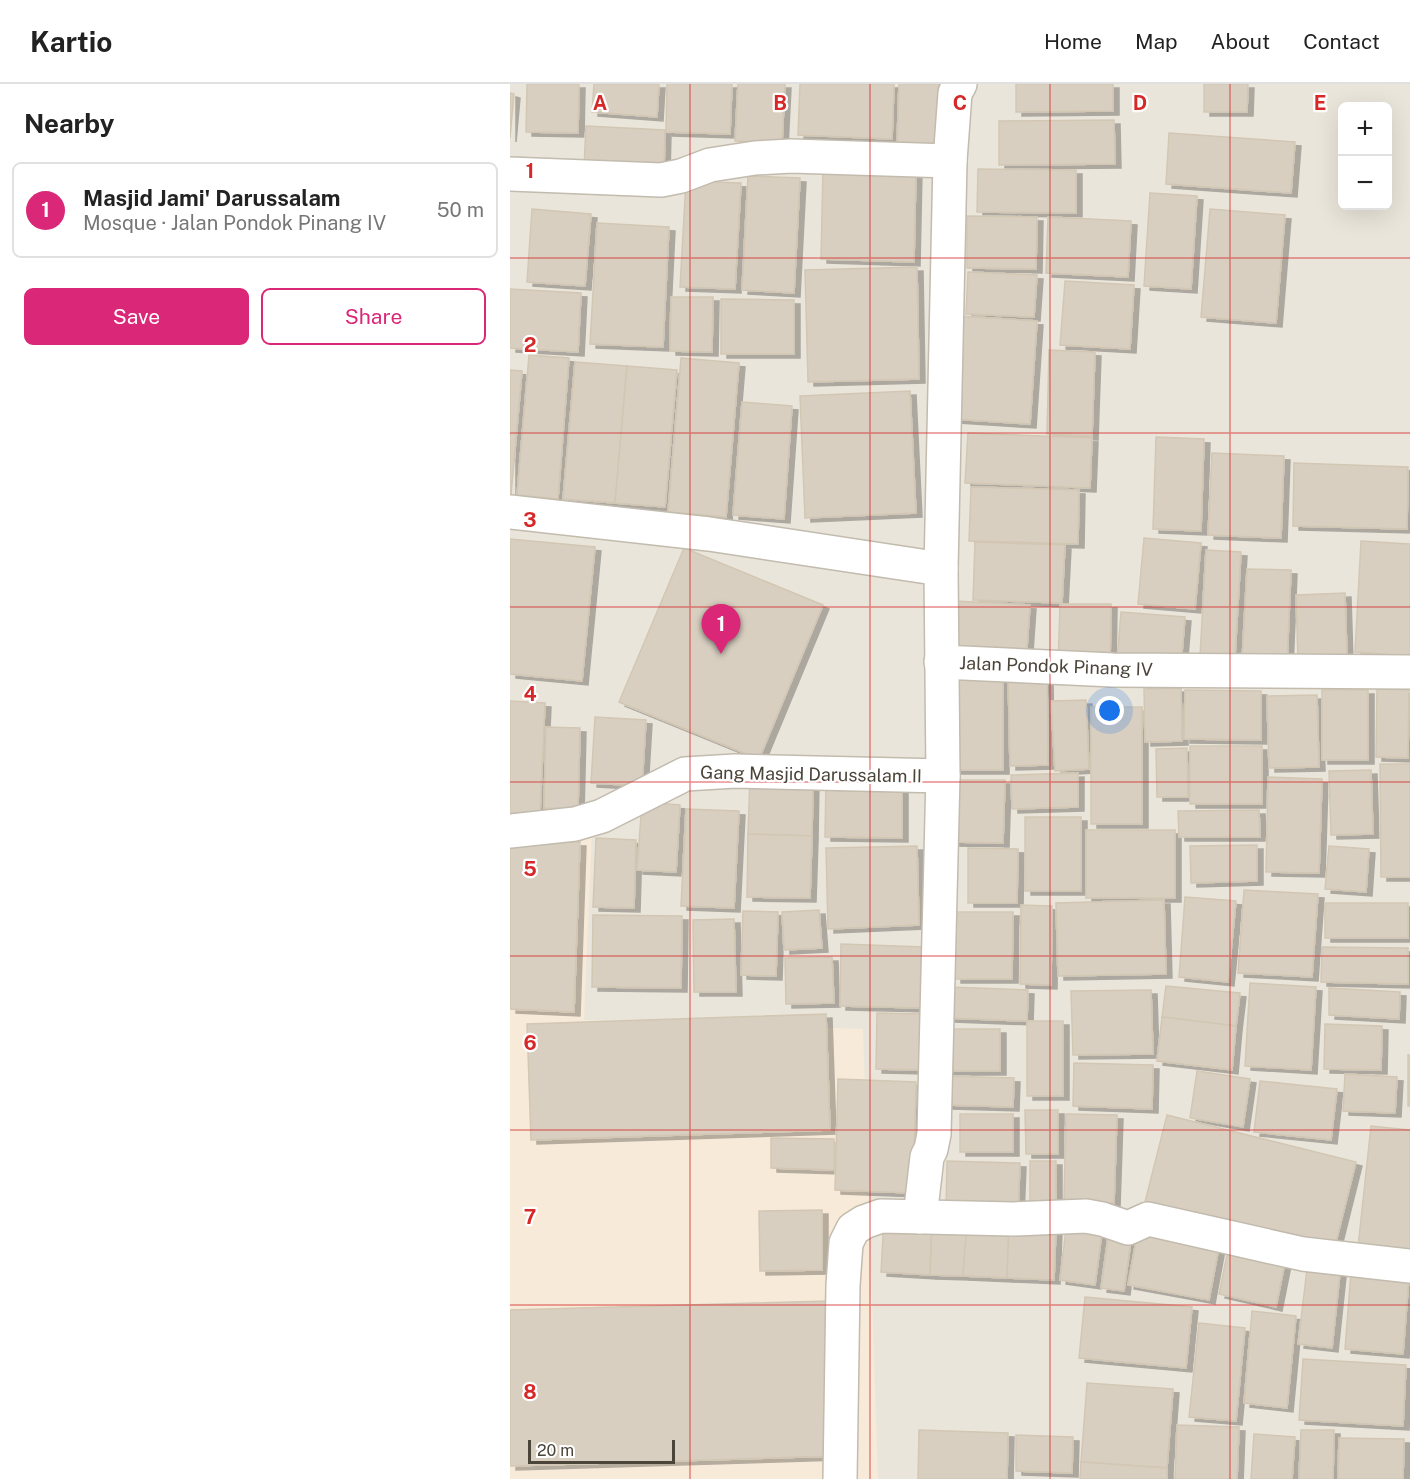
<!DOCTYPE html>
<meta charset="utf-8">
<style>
:root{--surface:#fff;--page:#f6f6f6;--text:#222;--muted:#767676;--line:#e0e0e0;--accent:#db2777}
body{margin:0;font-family:"Public Sans",sans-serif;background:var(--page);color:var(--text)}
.controls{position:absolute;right:18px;top:18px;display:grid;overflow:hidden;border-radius:9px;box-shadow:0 6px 24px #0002}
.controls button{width:54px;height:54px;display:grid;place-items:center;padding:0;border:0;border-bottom:2px solid var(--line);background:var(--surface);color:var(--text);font:30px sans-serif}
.scale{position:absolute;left:18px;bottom:15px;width:147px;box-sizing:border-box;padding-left:6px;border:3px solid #4b4439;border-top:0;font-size:16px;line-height:21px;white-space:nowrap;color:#4b4439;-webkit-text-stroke:4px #fff;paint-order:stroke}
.you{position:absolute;left:600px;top:627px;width:21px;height:21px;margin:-15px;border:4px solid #fff;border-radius:50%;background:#1a73e8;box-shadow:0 0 0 9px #1a73e833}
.badge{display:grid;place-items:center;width:39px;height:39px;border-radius:50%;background:var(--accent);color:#fff;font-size:20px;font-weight:700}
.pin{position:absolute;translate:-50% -50px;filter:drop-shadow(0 2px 3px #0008)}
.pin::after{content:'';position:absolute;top:32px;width:21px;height:18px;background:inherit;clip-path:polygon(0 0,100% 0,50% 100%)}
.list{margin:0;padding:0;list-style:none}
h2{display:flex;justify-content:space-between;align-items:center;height:78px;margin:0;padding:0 24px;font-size:26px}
h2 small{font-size:20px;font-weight:400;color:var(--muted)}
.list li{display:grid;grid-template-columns:39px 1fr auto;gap:18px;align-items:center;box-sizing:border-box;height:96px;margin:0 12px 12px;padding:0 12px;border:2px solid var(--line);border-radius:9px}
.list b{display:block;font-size:22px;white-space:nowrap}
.list p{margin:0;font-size:20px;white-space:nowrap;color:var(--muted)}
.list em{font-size:20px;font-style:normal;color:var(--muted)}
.actions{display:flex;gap:12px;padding:18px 24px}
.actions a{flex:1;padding:14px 0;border:2px solid var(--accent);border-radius:9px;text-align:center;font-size:21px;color:var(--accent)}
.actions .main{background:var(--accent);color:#fff}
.map{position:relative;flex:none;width:900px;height:1395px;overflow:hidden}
header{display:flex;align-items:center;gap:36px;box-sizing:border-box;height:84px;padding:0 30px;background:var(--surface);border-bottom:2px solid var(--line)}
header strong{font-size:28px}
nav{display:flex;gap:33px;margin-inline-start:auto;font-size:21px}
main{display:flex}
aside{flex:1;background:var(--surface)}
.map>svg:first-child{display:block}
.residential{fill:#eae5da;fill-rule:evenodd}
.commercial{fill:#f7ead8}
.building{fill:#d8cfc1;stroke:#d3c7b4;stroke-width:1.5;filter:url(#shadow)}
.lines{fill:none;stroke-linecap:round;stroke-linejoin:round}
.street-casing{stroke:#c2bbae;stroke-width:36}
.street{stroke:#fff;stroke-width:33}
.grid{fill:none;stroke:#d62828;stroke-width:1.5;stroke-opacity:0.55}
.labels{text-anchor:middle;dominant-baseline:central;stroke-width:4.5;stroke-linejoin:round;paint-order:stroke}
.street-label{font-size:18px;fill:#4b4439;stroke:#fff}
.grid-label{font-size:20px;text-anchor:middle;font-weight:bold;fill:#d62828;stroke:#fff;stroke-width:4.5;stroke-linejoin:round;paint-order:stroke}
</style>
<header>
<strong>Kartio</strong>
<nav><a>Home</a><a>Map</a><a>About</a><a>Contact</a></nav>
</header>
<main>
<aside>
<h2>Nearby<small></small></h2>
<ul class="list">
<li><span class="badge">1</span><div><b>Masjid Jami' Darussalam</b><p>Mosque · Jalan Pondok Pinang IV</p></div><em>50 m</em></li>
</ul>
<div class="actions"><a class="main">Save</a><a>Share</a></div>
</aside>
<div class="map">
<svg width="900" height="1395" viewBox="0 0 900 1395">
<defs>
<filter id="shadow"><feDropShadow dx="6" dy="4" stdDeviation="0" flood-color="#0004"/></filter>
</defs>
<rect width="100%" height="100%" fill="#f6f3ec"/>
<path class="residential" d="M0,0H900V1395H0ZM832,22H878V122H832Z"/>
<path class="commercial" d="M83,723L74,936L353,945L368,1395H0V725Z"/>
<g class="building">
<path d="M17,0H69L68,49L16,48Z"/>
<path d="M84,0H149L147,33L82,28Z"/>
<path d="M157,0H222L220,50L156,48Z"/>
<path d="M228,0H275L272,59L225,57Z"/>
<path d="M290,0H384L382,55L288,51Z"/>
<path d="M389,0H432L429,63L387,61Z"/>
<path d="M506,0H603V27L506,28Z"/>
<path d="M694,0H738L737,28H694Z"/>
<path d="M0,9L4,10L0,54Z"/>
<path d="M604,36L605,80L489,81V37Z"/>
<path d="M76,42L155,46L154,87L74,84Z"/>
<path d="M659,49L785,58L781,109L656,100Z"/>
<path d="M313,83L406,85L404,178L311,175Z"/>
<path d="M468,85L566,86V129L467,128Z"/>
<path d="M238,92L290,94L284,209L232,206Z"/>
<path d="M176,97L231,99L225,205L170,203Z"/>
<path d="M640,109L687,112L681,205L634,202Z"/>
<path d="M22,125L81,130L75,202L17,198Z"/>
<path d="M700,125L775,131L766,239L691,233Z"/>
<path d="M457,132L527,133L526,185L457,184Z"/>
<path d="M538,133L621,137L618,193L536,189Z"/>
<path d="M87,139L159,143L153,263L80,260Z"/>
<path d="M407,183L409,295L298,298L295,186Z"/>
<path d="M458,188L527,191L524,233L456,230Z"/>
<path d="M555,197L624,201L620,265L550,261Z"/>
<path d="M0,205L71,209L68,268L0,264Z"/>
<path d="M161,213H203L202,268L160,267Z"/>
<path d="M211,215L284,216V270H211Z"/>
<path d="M449,232L527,237L520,340L443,335Z"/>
<path d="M539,266L585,268L582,352L537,350Z"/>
<path d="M19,271L59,274L48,415L7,411Z"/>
<path d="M171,274L229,279L216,433L158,428Z"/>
<path d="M65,278L117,282L105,419L53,415Z"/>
<path d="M117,282L167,286L155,423L105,419Z"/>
<path d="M0,286L12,287L1,412H0Z"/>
<path d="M400,307L406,429L295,434L290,312Z"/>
<path d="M232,318L282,322L274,435L223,431Z"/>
<path d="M458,349L582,354L580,404L455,399Z"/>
<path d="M646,353L694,355L691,447L643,445Z"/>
<path d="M702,369L774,372L771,454L698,451Z"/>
<path d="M784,379L898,383L897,445L783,442Z"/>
<path d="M461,403L569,406L568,460L459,457Z"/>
<path d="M634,454L691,459L685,525L628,520Z"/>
<path d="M0,455L85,463L72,597L0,590Z"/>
<path d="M851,457L900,460V572L845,568Z"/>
<path d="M465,458L555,461L552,519L463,516Z"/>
<path d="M174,464L313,521L249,675L109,618Z"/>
<path d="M696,466L731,468L725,573L690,572Z"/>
<path d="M737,485L781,486L777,580L732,578Z"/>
<path d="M835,509L837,574L788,576L786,511Z"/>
<path d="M445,517L520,521L516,578L442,574Z"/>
<path d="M550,520H601L600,582L548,581Z"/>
<path d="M611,528L675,533L671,581L607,576Z"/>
<path d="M537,586L538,681L500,682L498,587Z"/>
<rect x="440" y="590" width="53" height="96"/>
<path d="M671,604L672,657L635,658L634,605Z"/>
<path d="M867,605L899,606L898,674L866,673Z"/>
<path d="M675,606L751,607V656L674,655Z"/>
<rect x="812" y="606" width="46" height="70"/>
<path d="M807,611L809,683L759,684L757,612Z"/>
<path d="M576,616L579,685L545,687L541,617Z"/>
<path d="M0,617L35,619L30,730L0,729Z"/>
<rect x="581" y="623" width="51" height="117"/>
<path d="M85,633L136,636L132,702L81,699Z"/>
<path d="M36,643L70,644L68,725L34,724Z"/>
<rect x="680" y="662" width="72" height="58"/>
<path d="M677,664L678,713H647L646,665Z"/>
<path d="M870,680H900V793H871Z"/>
<path d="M861,686L863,750L821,751L819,687Z"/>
<path d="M568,689V723L502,725L501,691Z"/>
<path d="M240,692L303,694L302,752L238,750Z"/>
<path d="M758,693L812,695L809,789L756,788Z"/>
<path d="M442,696H495L493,759L440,758Z"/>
<path d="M316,697L392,698V754L315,753Z"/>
<path d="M132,718L170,721L166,788L127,786Z"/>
<path d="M176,725L229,727L224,824L171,822Z"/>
<path d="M749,726L750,753H669L668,727Z"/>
<rect x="515" y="733" width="56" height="74"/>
<rect x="576" y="746" width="89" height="68"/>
<path d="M238,750L302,752L300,814L237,813Z"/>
<path d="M86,754L126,756L124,824L83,823Z"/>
<path d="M0,756L70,758L64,928L0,925Z"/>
<path d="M747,761V797L681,799L680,762Z"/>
<path d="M407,762L409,841L318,845L316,764Z"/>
<path d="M819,762L859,765L856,808L815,805Z"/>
<path d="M458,764L508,765L507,819H458Z"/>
<path d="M734,806L808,810L802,893L728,889Z"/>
<path d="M675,813L726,817L718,898L669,893Z"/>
<path d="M654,816L656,890L548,892L546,819Z"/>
<rect x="815" y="819" width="83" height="35"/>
<path d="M511,821L542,822L541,901L510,900Z"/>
<path d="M309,826L312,864L274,866L272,828Z"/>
<path d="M233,827L268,828L266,892L231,891Z"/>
<path d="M445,828H503L502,895H445Z"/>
<path d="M83,831L172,832L171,904L82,903Z"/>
<path d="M224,835L226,908H184L183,836Z"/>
<path d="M331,860L415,863L414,924L330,922Z"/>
<path d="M812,863L898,864V900L811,898Z"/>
<path d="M322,873L324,919L276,920L275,874Z"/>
<path d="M740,899L806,903L801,986L735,982Z"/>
<path d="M656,902L730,909L726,942L652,933Z"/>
<path d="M439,903L518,906L517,937L438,934Z"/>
<path d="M819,904L890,908L889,935L819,931Z"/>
<path d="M641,906L643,970L563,971L561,907Z"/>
<path d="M367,929L413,930L412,986L366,985Z"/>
<path d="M316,930L320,1046L21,1056L17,940Z"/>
<path d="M652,933L726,942L722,986L647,977Z"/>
<rect x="517" y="937" width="36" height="75"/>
<path d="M815,940L872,942L871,986L814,985Z"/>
<rect x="437" y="945" width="53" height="42"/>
<rect x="898" y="971" width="2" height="51"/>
<path d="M564,979L643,981L642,1025L563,1022Z"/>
<path d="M687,987L740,995L733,1043L680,1034Z"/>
<path d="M835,990L887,993L885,1029L833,1027Z"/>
<path d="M436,992L504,994L503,1023L436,1021Z"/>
<path d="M328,995L406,998L403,1109L325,1106Z"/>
<path d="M750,997L827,1005L821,1056L744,1048Z"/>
<path d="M515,1026H548V1070H516Z"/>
<rect x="450" y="1030" width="53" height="38"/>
<path d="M556,1030L607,1031L604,1119L554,1117Z"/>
<path d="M657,1031L846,1078L823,1170L634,1122Z"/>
<path d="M861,1042L900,1046V1169L848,1163Z"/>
<path d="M261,1054L324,1055V1086L261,1084Z"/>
<path d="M437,1077L510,1079L508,1128L436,1126Z"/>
<rect x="520" y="1077" width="26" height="52"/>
<path d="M312,1126V1186L250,1187L249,1127Z"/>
<path d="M374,1135L422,1138L420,1191L371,1188Z"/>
<path d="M422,1138L457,1139L453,1192L420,1191Z"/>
<path d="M457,1139L499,1141L497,1194L453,1192Z"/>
<path d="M499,1141L546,1144L544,1196L497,1194Z"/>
<path d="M629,1141L710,1157L699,1216L618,1201Z"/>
<path d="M556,1144L592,1148L585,1201L550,1196Z"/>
<path d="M598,1153L621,1156L614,1207L591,1204Z"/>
<path d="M719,1161L776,1173L766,1223L709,1210Z"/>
<path d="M797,1185L830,1189L822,1264L788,1260Z"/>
<path d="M841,1188L899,1193L893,1270L835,1265Z"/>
<path d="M575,1213L682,1223L676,1284L569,1274Z"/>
<path d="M319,1217L324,1372L0,1382V1226Z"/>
<path d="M742,1227L786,1232L777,1324L734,1319Z"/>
<path d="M689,1239L735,1244L726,1337L679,1333Z"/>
<path d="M793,1275L896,1281L893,1342L789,1336Z"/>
<path d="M577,1299L663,1305L657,1384L571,1378Z"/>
<path d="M667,1341L729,1343L727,1395H665Z"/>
<path d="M409,1346L498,1349L497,1395H408Z"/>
<path d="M791,1346H824L823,1395H789Z"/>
<path d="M744,1350L785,1353L782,1395H741Z"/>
<path d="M506,1351L563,1353L562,1389L506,1387Z"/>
<path d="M829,1354L894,1355L893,1395H828Z"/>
<path d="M571,1378L657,1384V1395H570Z"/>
</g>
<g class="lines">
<defs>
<g id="street">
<path d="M0,90L151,96L171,92L200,81L245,74L281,72L440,77"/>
<path d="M0,428L199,450L431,485"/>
<path d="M431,578L603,586L900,588"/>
<path d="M0,747L65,740L92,732L175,690L225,687L433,692"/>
<path d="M410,1133L417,1073L421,1065L424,1050L433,692L431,485L440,77L445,9L450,0"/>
<path d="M330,1395L333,1201L336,1159L343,1145L354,1138L371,1132L503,1135L576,1132L592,1135L618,1144L638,1135L793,1170L900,1182"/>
</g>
</defs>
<use href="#street" class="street-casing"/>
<use href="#street" class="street"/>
</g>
<path class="grid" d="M180,0V1395M360,0V1395M540,0V1395M720,0V1395M0,174H900M0,349H900M0,523H900M0,698H900M0,872H900M0,1046H900M0,1221H900"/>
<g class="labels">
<g class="street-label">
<text transform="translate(546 582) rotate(2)">Jalan Pondok Pinang IV</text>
<text transform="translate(301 690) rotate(1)">Gang Masjid Darussalam II</text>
</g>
</g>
<g class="grid-label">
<text x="90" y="26">A</text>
<text x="270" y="26">B</text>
<text x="450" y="26">C</text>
<text x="630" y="26">D</text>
<text x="810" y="26">E</text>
<text x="20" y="94">1</text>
<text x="20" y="268">2</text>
<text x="20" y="443">3</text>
<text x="20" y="617">4</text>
<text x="20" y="792">5</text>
<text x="20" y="966">6</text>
<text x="20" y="1140">7</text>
<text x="20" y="1315">8</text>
</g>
</svg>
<div class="controls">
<button>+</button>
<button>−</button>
</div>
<div class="scale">20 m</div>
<div class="you"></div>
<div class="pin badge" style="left:211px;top:570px">1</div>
</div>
</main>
